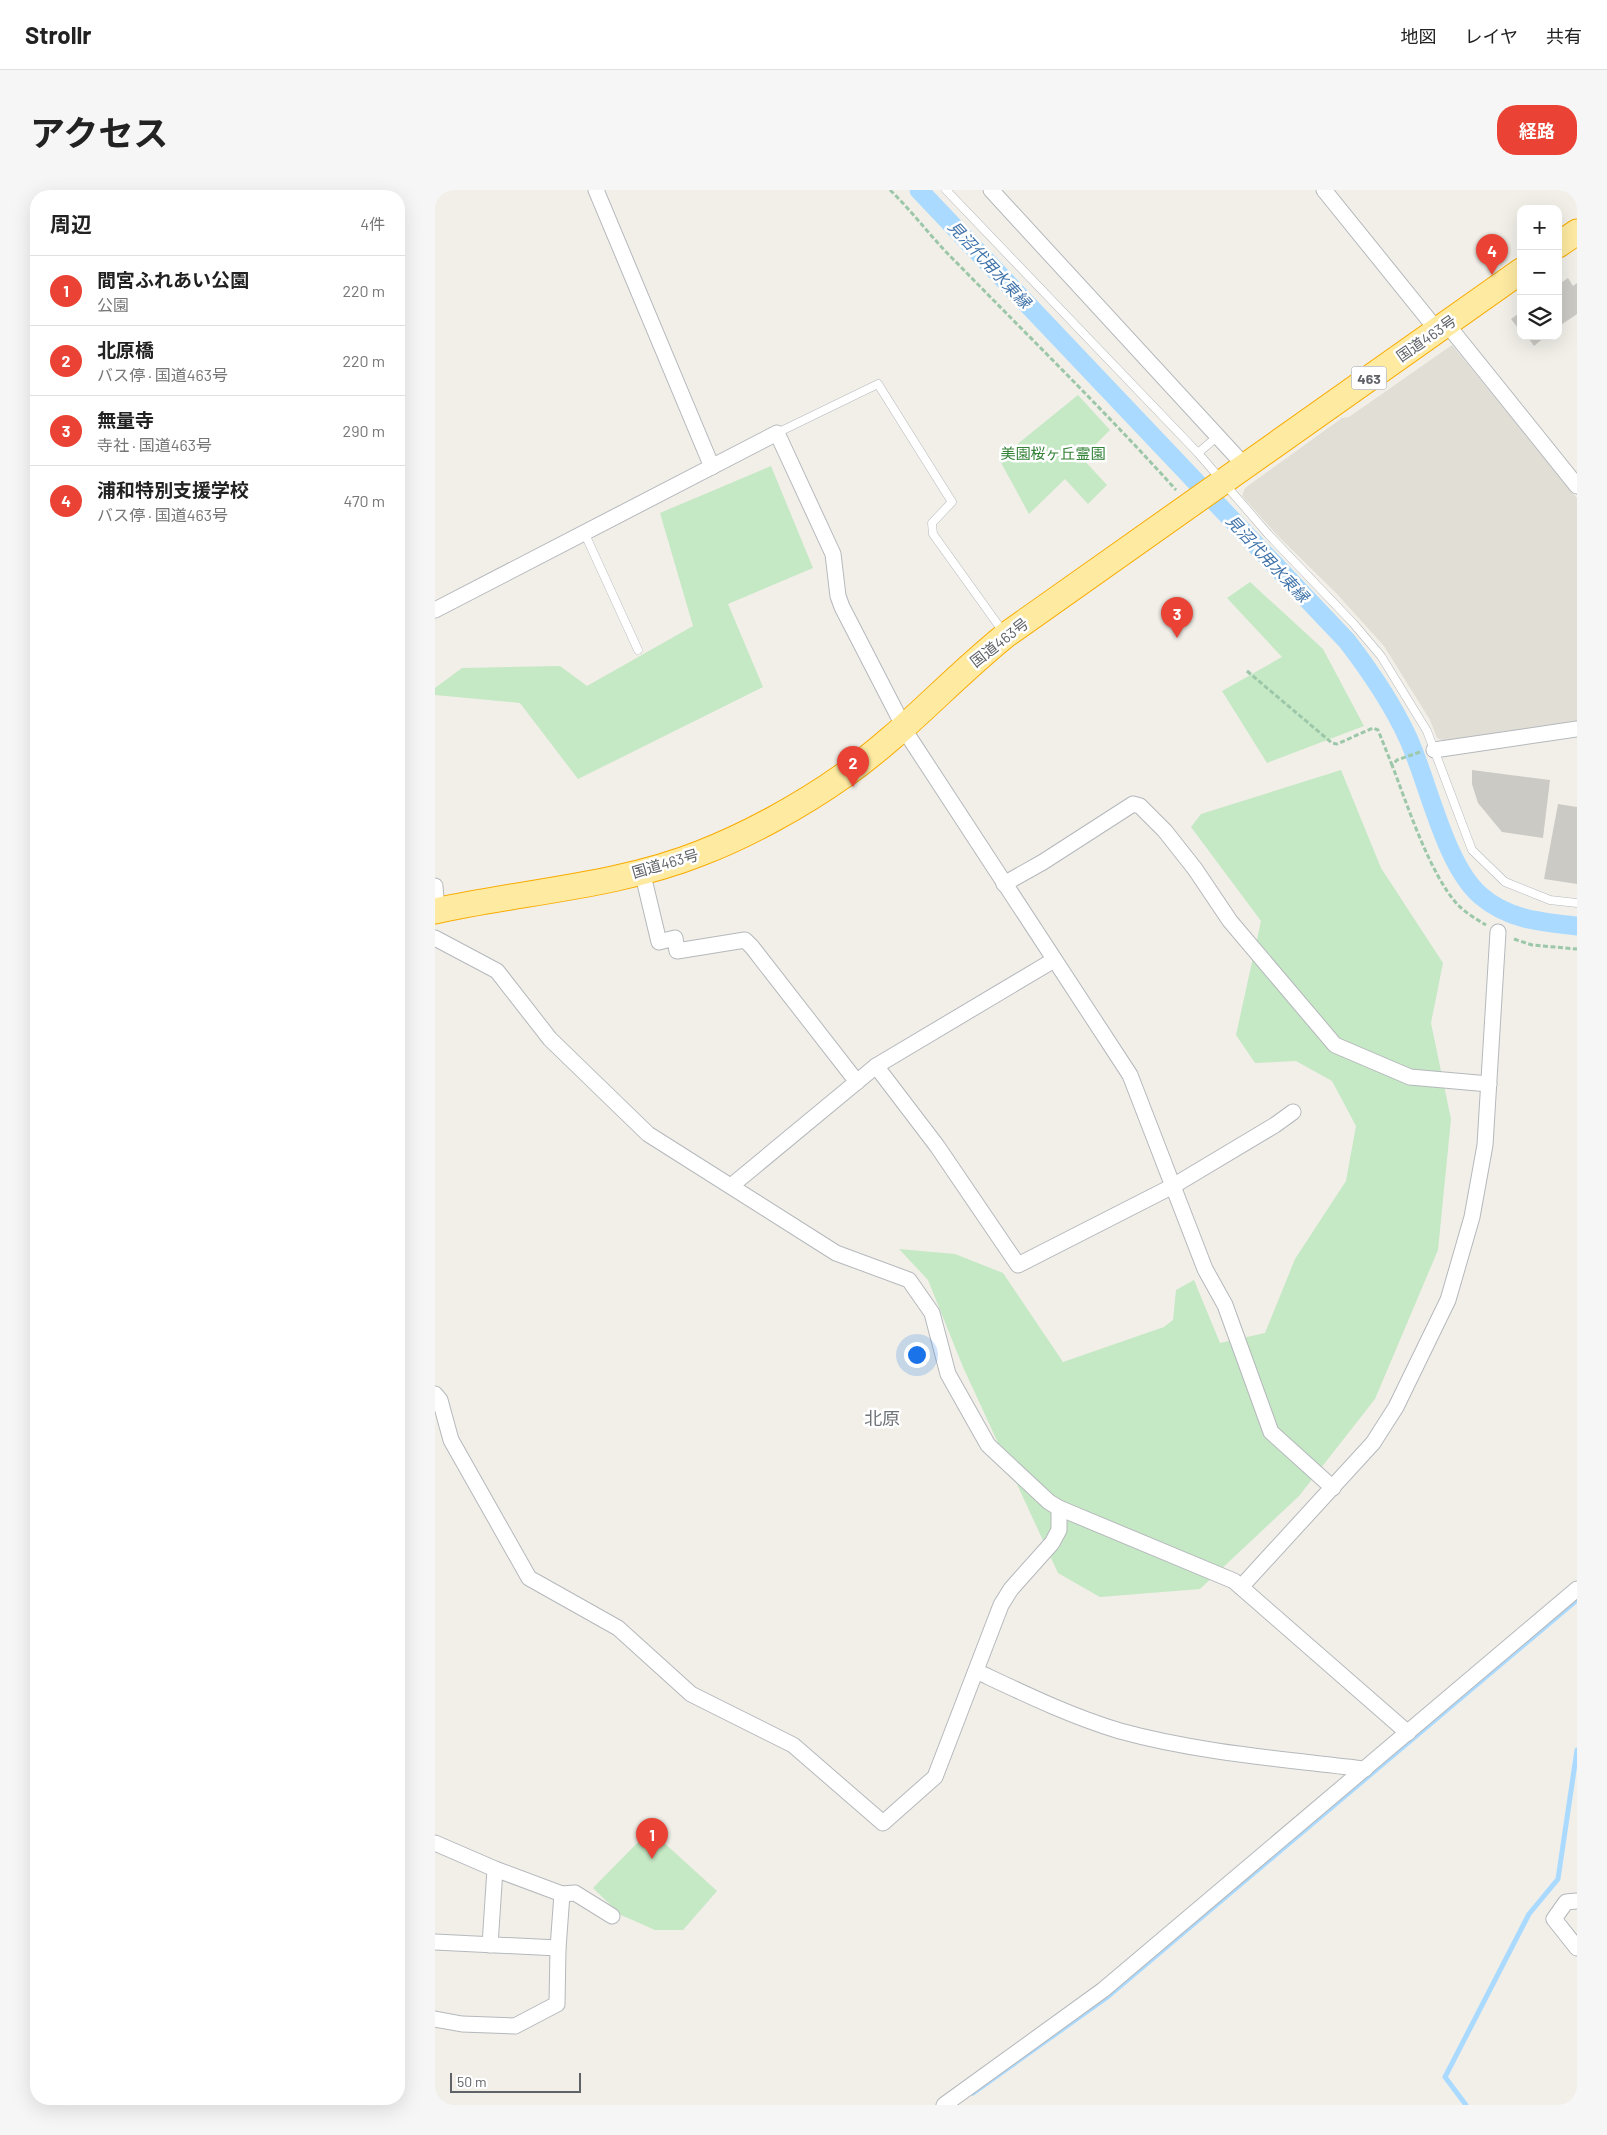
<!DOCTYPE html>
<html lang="ja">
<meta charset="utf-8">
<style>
:root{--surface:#fff;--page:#f6f6f6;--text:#222;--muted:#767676;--line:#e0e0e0;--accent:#ea4335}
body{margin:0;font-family:Barlow,"Noto Sans JP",sans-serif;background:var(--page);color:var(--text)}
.controls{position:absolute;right:15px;top:15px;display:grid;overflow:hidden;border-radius:10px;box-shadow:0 5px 20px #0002}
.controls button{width:45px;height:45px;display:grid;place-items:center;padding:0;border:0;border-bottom:1px solid var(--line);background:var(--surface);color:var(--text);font:25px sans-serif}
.scale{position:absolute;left:15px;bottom:12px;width:131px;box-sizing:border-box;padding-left:5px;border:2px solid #5f6368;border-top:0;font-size:14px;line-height:18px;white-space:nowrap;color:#5f6368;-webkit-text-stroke:4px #fff;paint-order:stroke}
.you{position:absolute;left:481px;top:1164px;width:18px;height:18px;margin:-12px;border:4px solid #fff;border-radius:50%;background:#1a73e8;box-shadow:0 0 0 8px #1a73e833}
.badge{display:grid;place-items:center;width:32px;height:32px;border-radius:50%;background:var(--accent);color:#fff;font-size:16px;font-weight:700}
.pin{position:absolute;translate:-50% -41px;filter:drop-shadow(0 1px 2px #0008)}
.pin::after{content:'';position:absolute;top:26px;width:18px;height:15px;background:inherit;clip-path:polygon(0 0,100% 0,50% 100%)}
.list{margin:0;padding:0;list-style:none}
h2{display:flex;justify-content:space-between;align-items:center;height:65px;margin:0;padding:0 20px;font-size:21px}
h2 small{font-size:16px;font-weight:400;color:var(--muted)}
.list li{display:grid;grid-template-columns:32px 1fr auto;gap:15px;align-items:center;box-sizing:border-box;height:70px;padding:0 20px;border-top:1px solid var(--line)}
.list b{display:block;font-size:19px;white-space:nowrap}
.list p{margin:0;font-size:16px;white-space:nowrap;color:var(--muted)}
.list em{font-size:16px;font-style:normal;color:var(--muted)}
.icon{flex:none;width:28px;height:28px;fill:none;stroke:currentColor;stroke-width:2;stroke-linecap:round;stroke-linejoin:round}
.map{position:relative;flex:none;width:1142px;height:1915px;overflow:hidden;border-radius:20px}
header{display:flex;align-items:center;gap:30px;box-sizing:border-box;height:70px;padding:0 25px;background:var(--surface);border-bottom:1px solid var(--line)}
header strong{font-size:24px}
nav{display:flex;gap:28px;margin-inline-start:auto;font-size:18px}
.intro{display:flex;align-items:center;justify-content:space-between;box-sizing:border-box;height:120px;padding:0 30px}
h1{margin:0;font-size:35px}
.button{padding:12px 22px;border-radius:20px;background:var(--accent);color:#fff;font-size:18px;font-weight:700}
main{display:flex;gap:30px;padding:0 30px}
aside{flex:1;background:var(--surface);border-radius:20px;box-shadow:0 5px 20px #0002}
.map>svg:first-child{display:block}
.education{fill:#e1ded6}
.green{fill:#c5e8c5}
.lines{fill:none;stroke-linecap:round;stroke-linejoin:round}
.stream{stroke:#aadaff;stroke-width:5}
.canal{stroke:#aadaff;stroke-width:19}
.building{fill:#cccac5}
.service-casing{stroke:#b5b8bc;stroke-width:9}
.minor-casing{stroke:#b5b8bc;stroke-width:17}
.trunk-casing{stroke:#f9ab00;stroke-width:27}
.path{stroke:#9cc7a9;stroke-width:3;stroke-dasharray:5 2.5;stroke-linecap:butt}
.service{stroke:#fff;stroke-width:8}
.minor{stroke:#fff;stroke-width:15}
.trunk{stroke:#feeaa1;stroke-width:25}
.labels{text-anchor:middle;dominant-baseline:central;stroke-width:5;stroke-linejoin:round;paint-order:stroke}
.shield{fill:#fff;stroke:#8f9295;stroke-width:1}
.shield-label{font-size:14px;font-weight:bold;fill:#5f6368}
.street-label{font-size:15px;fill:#5f6368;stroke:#fff}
.park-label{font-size:15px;fill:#348238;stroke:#fff}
.water-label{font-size:16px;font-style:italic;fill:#4174aa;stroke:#fff}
.quarter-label{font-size:18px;fill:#70757a;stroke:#fff}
</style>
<header>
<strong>Strollr</strong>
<nav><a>地図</a><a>レイヤ</a><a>共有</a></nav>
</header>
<div class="intro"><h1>アクセス</h1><a class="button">経路</a></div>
<main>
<aside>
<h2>周辺<small>4件</small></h2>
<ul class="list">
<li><span class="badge">1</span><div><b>間宮ふれあい公園</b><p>公園</p></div><em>220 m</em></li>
<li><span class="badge">2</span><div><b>北原橋</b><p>バス停 · 国道463号</p></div><em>220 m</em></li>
<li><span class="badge">3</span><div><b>無量寺</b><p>寺社 · 国道463号</p></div><em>290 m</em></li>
<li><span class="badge">4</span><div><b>浦和特別支援学校</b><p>バス停 · 国道463号</p></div><em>470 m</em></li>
</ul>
</aside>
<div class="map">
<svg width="1142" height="1915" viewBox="0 0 1142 1915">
<rect width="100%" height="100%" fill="#f1efe8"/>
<path class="education" d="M1017,155L1142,308V533L1011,552L1002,548L995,530L949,456L902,404L842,345L807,306L810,298L907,228L914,227Z"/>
<g class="green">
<path d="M643,205L675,240L647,268L672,295L653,314L630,289L594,324L564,269Z"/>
<path d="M336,276L378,378L293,414L328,497L143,589L85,513L0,505V498L27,478L125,476L152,496L258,436L225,323Z"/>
<path d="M815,392L888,459L929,536L832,573L787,501L847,467L792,408Z"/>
<path d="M906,580L946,678L1008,773L996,833L1016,929L1003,1060L940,1209L864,1306L765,1399L665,1407L623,1383L528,1177L493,1090L464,1059L520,1064L568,1083L628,1172L729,1137L738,1130L741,1100L759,1090L785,1153L830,1143L860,1069L911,991L921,936L897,891L861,871L820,873L801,845L826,731L756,637L766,624Z"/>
<path d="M215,1640L282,1701L248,1740H220L186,1725L158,1698Z"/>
</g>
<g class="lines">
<g class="stream">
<path d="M538,1903L671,1808L1142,1410"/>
<path d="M1031,1915L1010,1887L1094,1724L1123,1689L1142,1560"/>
</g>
<path class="canal" d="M484,0L912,451C935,481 957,513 973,548C993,591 1010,676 1046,706C1074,730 1107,732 1142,736"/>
</g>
<g class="building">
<path d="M1133,88L1138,96L1142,93V124L1123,137V95Z"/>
<path d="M1086,122V142L1076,129Z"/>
<path d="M1092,146H1111L1099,156Z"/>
<path d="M1037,580L1115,590L1108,648L1067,642L1043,613L1037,594Z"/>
<path d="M1123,614L1142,617V694L1109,689Z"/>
</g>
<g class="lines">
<defs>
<g id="service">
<path d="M511,0L763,263L833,344L918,433L946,466L992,541L1037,660L1070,692L1115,710L1142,713"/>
<path d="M342,243L443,194L517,312L497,333L498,344L569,443"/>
<path d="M763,263L783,246"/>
<path d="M149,342L203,460"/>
</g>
<g id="minor">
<path d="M161,0L277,277"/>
<path d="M556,0L810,276"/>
<path d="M889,0L1002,140"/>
<path d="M1011,133L1142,296"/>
<path d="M0,420L342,243L398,364L403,406L407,417L474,547L695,885L770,1079L790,1115L836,1242L898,1298"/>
<path d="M999,560L1142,539"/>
<path d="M207,681L224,752L240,748L242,761L310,750L317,757L422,892"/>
<path d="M569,694L608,672L698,614L705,616L730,641L760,679L795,731L900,855L975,887L1054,894"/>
<path d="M0,696L2,720"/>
<path d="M0,748L62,781L115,849L213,944L401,1063L474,1090L497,1123L513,1184L553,1255L614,1312L624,1318L799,1391L973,1543"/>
<path d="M441,876L502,956L583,1075L738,996L840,935L858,922"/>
<path d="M296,996L441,876L619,770"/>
<path d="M0,1204L5,1210L16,1250L94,1388L183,1438L256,1504L358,1555L448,1633L500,1587L566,1415L576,1399L617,1353L624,1340V1318"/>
<path d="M806,1397L938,1253L961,1217L1013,1110L1037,1027L1050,955L1063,742"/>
<path d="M541,1481C588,1503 635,1526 685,1541C765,1563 849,1569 930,1579"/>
<path d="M0,1653L60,1679L127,1704L140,1703L177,1726"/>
<path d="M1142,1711L1131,1712L1119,1729L1142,1758"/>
<path d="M0,1752L123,1758"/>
<path d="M55,1755L60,1679"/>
<path d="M0,1829L27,1834L80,1836L122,1814L123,1758L127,1704"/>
<path d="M509,1915L668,1800L1142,1399"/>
</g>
<g id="trunk">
<path d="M1123,55L1142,42"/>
<path d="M0,721C86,702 184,696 266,663C313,645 367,615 408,586C467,545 515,490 571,445L1086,81"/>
</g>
</defs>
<use href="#service" class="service-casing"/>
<use href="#minor" class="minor-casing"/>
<use href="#trunk" class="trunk-casing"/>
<g class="path">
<path d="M455,0C479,23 498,50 522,73C595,148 671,222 741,300"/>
<path d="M812,481L897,553L902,554L938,538L943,540L957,575"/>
<path d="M985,562L962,570L957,575C972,614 995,685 1023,715C1031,723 1041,729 1051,735"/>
<path d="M1079,749L1097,755L1142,759"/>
</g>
<use href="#service" class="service"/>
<use href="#minor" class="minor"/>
<use href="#trunk" class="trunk"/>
</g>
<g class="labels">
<rect class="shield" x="916.5" y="176.5" width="35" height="23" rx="4"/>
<g class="shield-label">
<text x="934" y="188">463</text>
</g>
<g class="street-label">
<text transform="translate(991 148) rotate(-35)">国道463号</text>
<text transform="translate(564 452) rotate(-38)">国道463号</text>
<text transform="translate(230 673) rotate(-16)">国道463号</text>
</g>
<g class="park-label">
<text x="618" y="263">美園桜ヶ丘霊園</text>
</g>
<g class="water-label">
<text transform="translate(555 74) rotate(47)">見沼代用水東縁</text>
<text transform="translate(833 368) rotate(47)">見沼代用水東縁</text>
</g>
<g class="quarter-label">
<text x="447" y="1228">北原</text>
</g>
</g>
</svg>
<div class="controls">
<button>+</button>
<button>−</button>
<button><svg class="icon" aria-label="layers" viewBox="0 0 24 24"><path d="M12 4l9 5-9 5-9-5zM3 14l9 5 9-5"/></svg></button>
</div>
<div class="scale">50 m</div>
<div class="you"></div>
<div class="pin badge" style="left:217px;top:1669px">1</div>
<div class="pin badge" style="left:418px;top:597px">2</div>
<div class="pin badge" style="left:742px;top:448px">3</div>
<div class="pin badge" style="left:1057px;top:85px">4</div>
</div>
</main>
